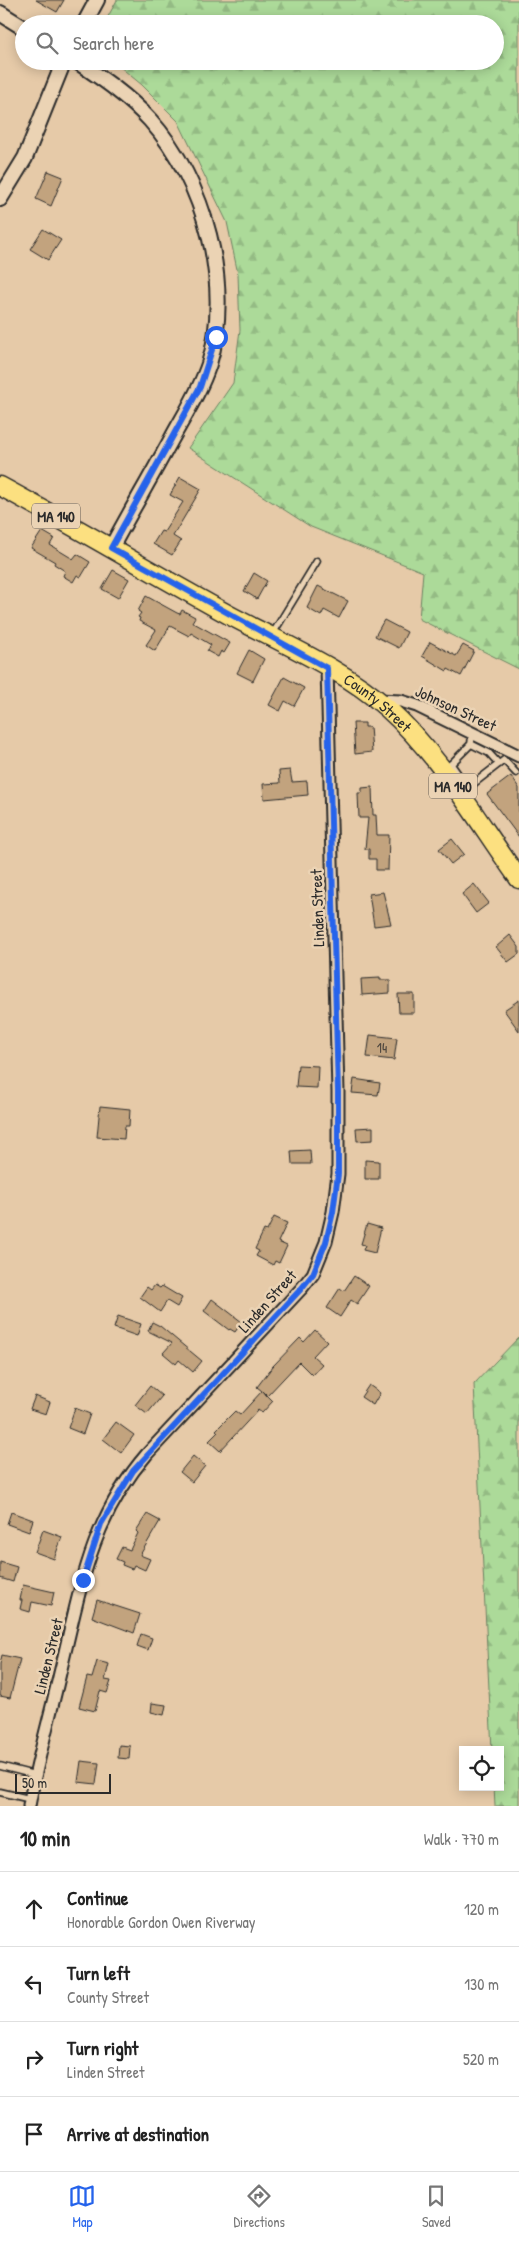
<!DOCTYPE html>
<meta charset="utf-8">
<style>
:root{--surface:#fff;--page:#f2f2f2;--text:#222;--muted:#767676;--line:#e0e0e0;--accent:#2563eb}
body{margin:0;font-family:"Patrick Hand",sans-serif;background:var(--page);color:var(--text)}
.controls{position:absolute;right:15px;bottom:15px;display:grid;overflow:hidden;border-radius:0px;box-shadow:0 2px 12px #0003}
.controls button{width:45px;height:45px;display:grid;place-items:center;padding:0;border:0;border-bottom:1px solid var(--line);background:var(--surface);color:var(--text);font:25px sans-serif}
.scale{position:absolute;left:15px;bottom:12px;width:96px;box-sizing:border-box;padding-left:5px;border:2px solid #2b2b2b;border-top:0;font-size:14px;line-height:18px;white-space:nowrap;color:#2b2b2b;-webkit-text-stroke:4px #ebd3b4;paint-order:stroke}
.stop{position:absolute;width:15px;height:15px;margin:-11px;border:4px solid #2563eb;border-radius:50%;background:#fff}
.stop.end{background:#2563eb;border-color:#fff;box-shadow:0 1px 5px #0008}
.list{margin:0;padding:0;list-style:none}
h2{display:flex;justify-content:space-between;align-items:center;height:65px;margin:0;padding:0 20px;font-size:21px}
h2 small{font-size:16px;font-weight:400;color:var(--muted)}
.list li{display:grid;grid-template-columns:32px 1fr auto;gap:15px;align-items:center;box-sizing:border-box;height:75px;padding:0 20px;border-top:1px solid var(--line)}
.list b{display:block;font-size:19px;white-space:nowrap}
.list p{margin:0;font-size:16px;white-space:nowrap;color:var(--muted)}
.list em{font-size:16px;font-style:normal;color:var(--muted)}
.icon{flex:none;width:28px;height:28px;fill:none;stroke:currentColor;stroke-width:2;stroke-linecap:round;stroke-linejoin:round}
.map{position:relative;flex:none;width:519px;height:1806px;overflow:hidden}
.search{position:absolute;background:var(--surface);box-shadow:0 2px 12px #0003;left:15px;right:15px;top:15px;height:55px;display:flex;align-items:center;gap:12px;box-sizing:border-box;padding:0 18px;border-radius:28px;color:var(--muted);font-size:19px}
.sheet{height:365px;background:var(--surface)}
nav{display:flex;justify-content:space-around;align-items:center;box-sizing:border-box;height:70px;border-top:1px solid var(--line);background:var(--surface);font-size:14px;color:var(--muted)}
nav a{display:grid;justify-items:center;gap:2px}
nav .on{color:var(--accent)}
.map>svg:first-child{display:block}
.forest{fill:url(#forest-firs);stroke:#6c8262}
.building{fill:#c2a37e;stroke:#2b2b2b}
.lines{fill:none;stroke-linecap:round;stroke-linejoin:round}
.service-casing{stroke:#2b2b2b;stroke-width:9}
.minor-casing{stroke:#2b2b2b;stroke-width:15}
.tertiary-casing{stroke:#2b2b2b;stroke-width:18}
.primary-casing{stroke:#2b2b2b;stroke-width:21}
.service{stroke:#ebd3b4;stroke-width:5.5}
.minor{stroke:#ebd3b4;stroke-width:11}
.tertiary{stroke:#ebd3b4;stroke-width:14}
.primary{stroke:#fce080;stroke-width:18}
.route{stroke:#2563eb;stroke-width:6}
.labels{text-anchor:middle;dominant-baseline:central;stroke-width:5;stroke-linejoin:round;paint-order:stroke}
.number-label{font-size:14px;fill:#514940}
.shield{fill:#ebd3b4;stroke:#655d54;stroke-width:1}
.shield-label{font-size:15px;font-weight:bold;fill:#2b2b2b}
.street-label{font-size:16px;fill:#2b2b2b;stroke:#ebd3b4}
</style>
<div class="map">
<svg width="519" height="1806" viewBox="0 0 519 1806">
<defs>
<pattern id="forest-firs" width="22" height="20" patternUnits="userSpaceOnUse" patternTransform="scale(1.25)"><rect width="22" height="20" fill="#acda99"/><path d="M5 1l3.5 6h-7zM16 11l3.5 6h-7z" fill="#94bb84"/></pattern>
</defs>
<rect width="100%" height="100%" fill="#e6caa8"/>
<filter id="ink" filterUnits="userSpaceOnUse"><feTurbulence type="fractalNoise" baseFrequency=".02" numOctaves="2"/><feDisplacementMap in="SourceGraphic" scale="10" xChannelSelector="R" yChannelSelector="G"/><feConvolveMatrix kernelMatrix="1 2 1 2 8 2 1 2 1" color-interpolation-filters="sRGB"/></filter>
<g filter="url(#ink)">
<g class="forest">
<path d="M117,0H519V669L419,619L423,572L311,527L188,448L233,383L240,330L238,274L227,222L178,121L142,85L113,61H495V24H104Z"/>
<path d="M519,1337V1806H495L494,1787H500V1750H492L474,1384Z"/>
</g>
<g class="building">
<path d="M36,0H64L57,12Z"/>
<path d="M48,171L63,177L51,206L36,199Z"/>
<path d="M43,229L61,240L48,260L30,249Z"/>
<path d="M180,477L201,489L173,536L181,541L172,555L153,544L161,531L164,532L183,502L170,495Z"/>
<path d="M42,531L54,538L50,545L73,559L77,554L90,562L81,577L77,575L73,582L63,576L65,571L54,564L55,562L31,548Z"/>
<path d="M113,570L129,579L118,598L102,589Z"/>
<path d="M254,573L267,581L257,599L244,591Z"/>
<path d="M318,586L348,601L339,618L324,610L321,616L307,608Z"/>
<path d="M146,596L177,613L180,614L182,610L195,617L192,622L230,643L224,653L221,651L218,657L207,651L211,645L191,633L189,636L170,626L155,651L146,645L156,630L139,621L140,618L138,617L141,613L138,611Z"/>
<path d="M384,620L407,632L399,648L375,636Z"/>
<path d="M430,642L456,656L463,645L474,651L461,676L448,669L447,671L422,656Z"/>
<path d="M249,650L264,659L253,681L237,673Z"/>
<path d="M284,677L304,688L294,706L285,701L280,711L269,705Z"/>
<path d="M353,723H365V727H370L372,752L355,754Z"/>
<path d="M290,770L292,782L307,781L308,795L264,799L263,784L280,783L279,771Z"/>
<path d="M511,776L519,788V837L487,794Z"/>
<path d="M372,787L373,815H376L377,835H389L388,870H376V859H369V849H365L368,818H359L358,793H362V788Z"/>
<path d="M452,839L464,854L451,864L439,849Z"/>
<path d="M474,884L489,903L476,913L462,894Z"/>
<path d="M383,892L391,924L374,926L369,894Z"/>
<path d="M510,935L519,947V954L508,962L496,947Z"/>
<path d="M380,978V980H390V993L362,995L361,979Z"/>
<path d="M398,994H414V1013H399Z"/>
<path d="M519,1000V1031L504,1010Z"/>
<path d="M370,1035L397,1038L394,1060L367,1057Z"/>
<path d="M298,1065L318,1066L317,1088L296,1087Z"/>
<path d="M354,1079L380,1083L378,1095L352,1093Z"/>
<path d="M100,1106L130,1109L129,1126H125L124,1139L97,1137Z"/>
<path d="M373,1127V1140L357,1141L356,1128Z"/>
<path d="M310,1150L311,1164H292L291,1151Z"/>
<path d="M365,1160L379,1161V1179H365Z"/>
<path d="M274,1217L287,1223L278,1242L287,1246L279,1263L275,1261L273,1265L256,1256L259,1251L255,1249L264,1230L267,1231Z"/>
<path d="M367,1224L381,1228L375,1253L363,1250L365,1245L361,1244Z"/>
<path d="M354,1276L369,1286L357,1304L351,1300L340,1317L327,1308L340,1288L344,1291Z"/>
<path d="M155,1285L160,1288L162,1286L182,1298L177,1307L167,1301L160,1312L140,1297L147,1287L151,1290Z"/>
<path d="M212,1299L242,1322L235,1332L230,1329L229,1330L204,1311Z"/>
<path d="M118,1316L141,1324L137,1336L114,1328Z"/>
<path d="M152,1322L160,1326L202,1361L193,1372L179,1360L176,1364L163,1353L172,1343L148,1331Z"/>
<path d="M315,1330L327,1341L313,1356L322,1364L312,1375L299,1362L267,1396L263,1391L273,1401L262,1413L258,1410L220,1451L209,1441L218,1432L216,1430L235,1411L240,1415L262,1391L257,1387L273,1366L300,1338L304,1342Z"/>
<path d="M369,1385L380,1393L373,1405L361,1397Z"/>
<path d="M150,1386L162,1396L147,1414L135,1405Z"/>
<path d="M35,1396L50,1402L46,1414L30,1409Z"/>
<path d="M75,1408L90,1414L83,1434L68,1428Z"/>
<path d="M116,1422L134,1435L121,1453L103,1439Z"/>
<path d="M193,1456L205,1466L192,1482L180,1472Z"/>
<path d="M11,1512L33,1520L29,1532L7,1524Z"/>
<path d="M147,1514L160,1521L140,1555L150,1559L145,1570L134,1565L132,1569L122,1565L123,1562L116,1559L122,1547L130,1550L138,1533L136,1531Z"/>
<path d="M43,1530L62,1537L54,1559L35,1552Z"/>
<path d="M0,1562L17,1567L13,1582L0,1578Z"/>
<path d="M23,1585L54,1592L51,1606L32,1602L30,1612L20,1609L22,1600H20Z"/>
<path d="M97,1600L140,1614L134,1633L92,1617Z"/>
<path d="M141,1634L152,1638L148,1650L137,1646Z"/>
<path d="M2,1655L20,1659L10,1698L0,1696V1664Z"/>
<path d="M97,1661L109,1664L105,1680L111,1681L107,1693L100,1691L95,1711L79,1707L87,1677L92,1678Z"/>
<path d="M152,1703L166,1705L164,1715L151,1712Z"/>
<path d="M119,1745L130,1746L129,1759L118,1758Z"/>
<path d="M81,1761L99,1763L96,1784L78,1782Z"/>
</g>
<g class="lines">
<defs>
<g id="service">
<path d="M272,635L317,561"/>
<path d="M471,744L489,753L499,764"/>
<path d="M451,764L468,788L504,760L516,773"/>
<path d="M448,767L471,744L472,733"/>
<path d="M0,1766L35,1775"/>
<path d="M0,1792L30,1799"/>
</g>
<g id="minor">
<path d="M378,700L401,701L417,706L519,756"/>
<path d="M29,1806C37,1761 50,1717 60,1673C80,1591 90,1520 147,1454L301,1289L313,1274L326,1242L333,1212L338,1174V1092L327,668"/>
</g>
<g id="tertiary">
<path d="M0,13L24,28"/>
<path d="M84,24L97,0"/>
<path d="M76,61C103,79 128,96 150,120C205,181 233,285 209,364C200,391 185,414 172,438C152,475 131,511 111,548"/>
<path d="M0,199L25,158L64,61"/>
</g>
<g id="primary">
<path id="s1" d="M0,486C78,528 154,574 231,616C282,643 345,670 387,708C440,755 478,822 519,879"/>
</g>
</defs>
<use href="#service" class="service-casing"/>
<use href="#minor" class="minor-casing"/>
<use href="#tertiary" class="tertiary-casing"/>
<use href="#primary" class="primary-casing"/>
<use href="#service" class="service"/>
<use href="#minor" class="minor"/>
<use href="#tertiary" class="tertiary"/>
<use href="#primary" class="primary"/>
</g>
</g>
<g class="lines" filter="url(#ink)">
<path class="route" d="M83,1580L101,1524L133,1471L301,1289L313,1274L326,1242L333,1212L338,1174V1092L327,668L111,548L200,387L216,337"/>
</g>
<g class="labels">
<g class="number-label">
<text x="382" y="1047">14</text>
</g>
<g class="shield">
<rect x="32" y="503.5" width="48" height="25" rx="4"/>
<rect x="429" y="773.5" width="48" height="25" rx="4"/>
</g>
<g class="shield-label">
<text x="56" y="516">MA 140</text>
<text x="453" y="786">MA 140</text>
</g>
<g class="street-label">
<text stroke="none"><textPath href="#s1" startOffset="436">County Street</textPath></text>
<text transform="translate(456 708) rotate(25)">Johnson Street</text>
<text transform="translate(317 908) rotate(-92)">Linden Street</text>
<text transform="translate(267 1301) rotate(-48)">Linden Street</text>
<text transform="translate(48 1656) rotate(-76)">Linden Street</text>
</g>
</g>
</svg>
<div class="controls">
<button><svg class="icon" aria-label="locate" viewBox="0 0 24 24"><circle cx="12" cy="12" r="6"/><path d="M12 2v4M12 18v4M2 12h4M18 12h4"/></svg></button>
</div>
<div class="scale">50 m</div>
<div class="stop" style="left:216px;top:337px"></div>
<div class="stop end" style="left:83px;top:1580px"></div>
<div class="search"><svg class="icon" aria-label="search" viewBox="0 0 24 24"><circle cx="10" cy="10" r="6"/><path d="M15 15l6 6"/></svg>Search here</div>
</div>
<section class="sheet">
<h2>10 min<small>Walk · 770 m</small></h2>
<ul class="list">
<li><svg class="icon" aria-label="ahead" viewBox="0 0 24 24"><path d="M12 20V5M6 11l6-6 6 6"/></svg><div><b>Continue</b><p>Honorable Gordon Owen Riverway</p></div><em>120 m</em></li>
<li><svg class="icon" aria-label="left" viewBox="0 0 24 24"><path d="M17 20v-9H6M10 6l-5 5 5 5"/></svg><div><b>Turn left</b><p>County Street</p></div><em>130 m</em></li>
<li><svg class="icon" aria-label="right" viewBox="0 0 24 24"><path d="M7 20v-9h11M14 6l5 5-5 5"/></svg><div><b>Turn right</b><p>Linden Street</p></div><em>520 m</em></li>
<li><svg class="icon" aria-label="arrive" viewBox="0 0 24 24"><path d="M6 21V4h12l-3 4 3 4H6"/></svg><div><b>Arrive at destination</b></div></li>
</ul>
</section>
<nav>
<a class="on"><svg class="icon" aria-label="map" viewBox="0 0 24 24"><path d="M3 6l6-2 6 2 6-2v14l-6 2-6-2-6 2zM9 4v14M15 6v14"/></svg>Map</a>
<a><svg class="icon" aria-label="directions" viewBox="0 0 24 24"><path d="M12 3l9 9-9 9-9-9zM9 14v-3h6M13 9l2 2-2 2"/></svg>Directions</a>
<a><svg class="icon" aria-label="saved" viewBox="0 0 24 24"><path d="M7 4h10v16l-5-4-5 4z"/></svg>Saved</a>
</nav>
